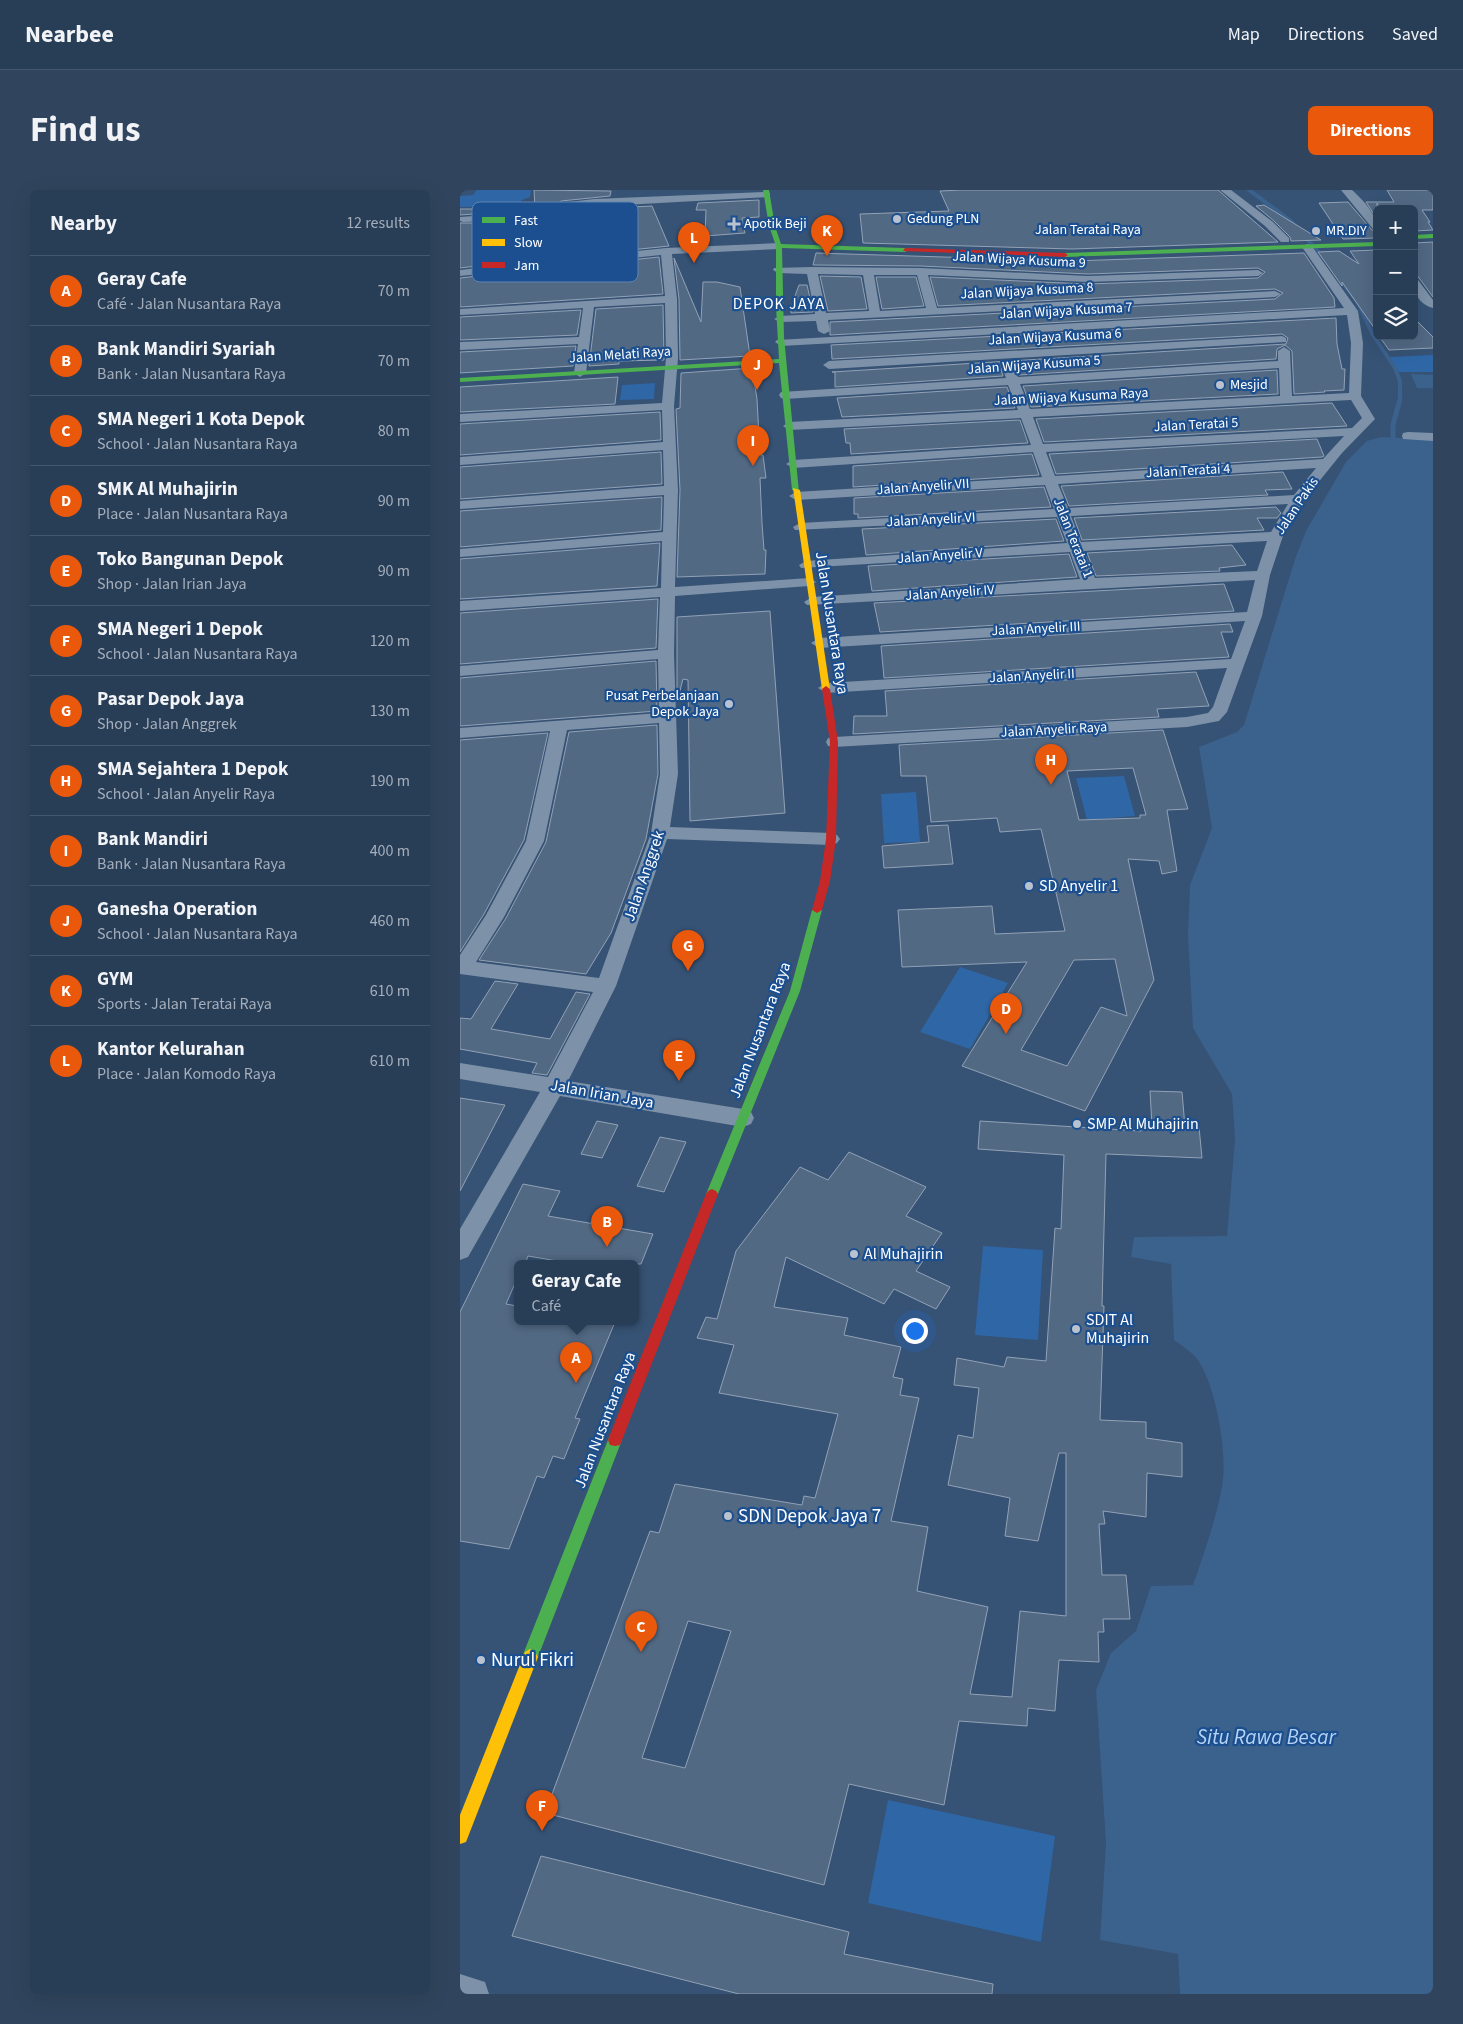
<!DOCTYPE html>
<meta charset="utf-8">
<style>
:root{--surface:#283e57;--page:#30455d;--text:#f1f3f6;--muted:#a5aeba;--line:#44576d;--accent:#ea580c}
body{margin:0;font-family:"Source Sans 3",sans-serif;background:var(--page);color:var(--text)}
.controls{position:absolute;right:15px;top:15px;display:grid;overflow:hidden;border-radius:8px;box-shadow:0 5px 20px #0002}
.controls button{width:45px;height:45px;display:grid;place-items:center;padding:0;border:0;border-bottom:1px solid var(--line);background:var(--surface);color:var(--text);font:25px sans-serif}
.you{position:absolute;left:454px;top:1140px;width:18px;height:18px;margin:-12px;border:4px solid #fff;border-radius:50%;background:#1a73e8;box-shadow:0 0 0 8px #1a73e833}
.badge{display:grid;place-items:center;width:32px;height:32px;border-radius:50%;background:var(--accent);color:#fff;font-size:16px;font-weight:700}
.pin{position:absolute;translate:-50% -41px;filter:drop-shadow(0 1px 2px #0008)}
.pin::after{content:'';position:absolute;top:26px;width:18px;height:15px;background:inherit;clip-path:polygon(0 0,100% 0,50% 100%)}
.popup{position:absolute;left:54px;top:1070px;width:125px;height:65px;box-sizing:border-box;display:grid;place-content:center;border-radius:8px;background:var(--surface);filter:drop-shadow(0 1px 4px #0005);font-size:16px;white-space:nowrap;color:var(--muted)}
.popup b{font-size:19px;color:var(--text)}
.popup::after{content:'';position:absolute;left:50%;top:100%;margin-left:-10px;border:10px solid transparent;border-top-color:var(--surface)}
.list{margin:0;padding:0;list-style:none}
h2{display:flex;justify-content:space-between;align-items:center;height:65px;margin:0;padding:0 20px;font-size:21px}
h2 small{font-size:16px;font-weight:400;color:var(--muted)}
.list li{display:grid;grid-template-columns:32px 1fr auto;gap:15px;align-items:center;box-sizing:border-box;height:70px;padding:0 20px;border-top:1px solid var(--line)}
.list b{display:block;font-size:19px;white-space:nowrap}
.list p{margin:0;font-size:16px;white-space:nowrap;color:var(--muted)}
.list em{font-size:16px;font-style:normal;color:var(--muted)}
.icon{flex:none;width:28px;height:28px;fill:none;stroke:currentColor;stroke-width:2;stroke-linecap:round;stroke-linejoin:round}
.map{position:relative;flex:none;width:973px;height:1804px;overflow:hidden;border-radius:8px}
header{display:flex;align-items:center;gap:30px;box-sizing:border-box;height:70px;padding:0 25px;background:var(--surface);border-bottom:1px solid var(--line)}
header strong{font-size:24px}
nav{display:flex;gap:28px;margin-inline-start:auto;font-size:18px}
.intro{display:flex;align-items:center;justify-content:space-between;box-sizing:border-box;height:120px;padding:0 30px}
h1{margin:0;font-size:35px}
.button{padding:12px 22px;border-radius:8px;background:var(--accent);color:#fff;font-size:18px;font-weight:700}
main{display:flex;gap:30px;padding:0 30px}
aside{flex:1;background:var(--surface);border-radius:8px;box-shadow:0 5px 20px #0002}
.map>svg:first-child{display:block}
.green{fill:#2f66a5}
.water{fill:#3b618d}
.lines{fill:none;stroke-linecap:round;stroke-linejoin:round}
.stream-far1{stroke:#3b618d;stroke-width:4}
.stream{stroke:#3b618d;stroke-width:5}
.building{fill:#526984;stroke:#92a2b6;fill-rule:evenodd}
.street{fill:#7d92a8;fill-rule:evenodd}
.fast{fill:#4caf50;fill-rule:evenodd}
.slow{fill:#ffc107;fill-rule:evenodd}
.jam{fill:#c62828;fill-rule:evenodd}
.poi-dot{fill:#b9c2ce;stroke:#1b4f8f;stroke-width:2}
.labels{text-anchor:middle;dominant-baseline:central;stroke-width:4.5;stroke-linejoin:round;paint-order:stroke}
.far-poi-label{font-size:14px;fill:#fff;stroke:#1b4f8f;text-anchor:start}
.far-street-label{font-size:14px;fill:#fff;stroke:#1b4f8f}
.far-quarter-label{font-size:16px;letter-spacing:1px;fill:#fff;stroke:#1b4f8f}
.street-label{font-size:16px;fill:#fff;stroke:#1b4f8f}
.poi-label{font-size:16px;fill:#fff;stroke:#1b4f8f;text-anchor:start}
.near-poi-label{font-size:19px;fill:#fff;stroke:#1b4f8f;text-anchor:start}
.near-water-label{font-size:21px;font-style:italic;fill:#b5d3f5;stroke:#1b4f8f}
.key{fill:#1b4f8f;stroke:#5f84b1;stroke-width:1}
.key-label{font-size:14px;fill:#fff}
</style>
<header>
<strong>Nearbee</strong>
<nav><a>Map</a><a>Directions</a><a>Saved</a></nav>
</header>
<div class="intro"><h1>Find us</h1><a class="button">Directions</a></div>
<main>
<aside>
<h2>Nearby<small>12 results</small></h2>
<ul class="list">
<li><span class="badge">A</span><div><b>Geray Cafe</b><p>Café · Jalan Nusantara Raya</p></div><em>70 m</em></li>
<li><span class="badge">B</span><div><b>Bank Mandiri Syariah</b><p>Bank · Jalan Nusantara Raya</p></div><em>70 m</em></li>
<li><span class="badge">C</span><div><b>SMA Negeri 1 Kota Depok</b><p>School · Jalan Nusantara Raya</p></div><em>80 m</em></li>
<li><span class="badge">D</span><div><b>SMK Al Muhajirin</b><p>Place · Jalan Nusantara Raya</p></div><em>90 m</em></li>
<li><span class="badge">E</span><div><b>Toko Bangunan Depok</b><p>Shop · Jalan Irian Jaya</p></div><em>90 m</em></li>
<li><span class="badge">F</span><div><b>SMA Negeri 1 Depok</b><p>School · Jalan Nusantara Raya</p></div><em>120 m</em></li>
<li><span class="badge">G</span><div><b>Pasar Depok Jaya</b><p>Shop · Jalan Anggrek</p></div><em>130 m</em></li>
<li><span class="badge">H</span><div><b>SMA Sejahtera 1 Depok</b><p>School · Jalan Anyelir Raya</p></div><em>190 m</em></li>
<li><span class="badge">I</span><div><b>Bank Mandiri</b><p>Bank · Jalan Nusantara Raya</p></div><em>400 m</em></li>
<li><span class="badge">J</span><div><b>Ganesha Operation</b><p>School · Jalan Nusantara Raya</p></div><em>460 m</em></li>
<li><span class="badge">K</span><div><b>GYM</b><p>Sports · Jalan Teratai Raya</p></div><em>610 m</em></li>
<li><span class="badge">L</span><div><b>Kantor Kelurahan</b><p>Place · Jalan Komodo Raya</p></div><em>610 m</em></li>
</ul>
</aside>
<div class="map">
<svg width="973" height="1804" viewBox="0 0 973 1804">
<rect width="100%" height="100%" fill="#365274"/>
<g class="green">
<path d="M17,0H71L70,7L62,10L58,15L74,19L77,23L58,24L56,19L52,18L0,17V6L13,5Z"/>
<path d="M973,165V182H936L929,167Z"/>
<path d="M195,193L194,209L160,210L162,195Z"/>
<path d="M664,586L675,626L627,630L616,588Z"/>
<path d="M456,602L460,652L424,653L421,604Z"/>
<path d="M500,777L548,793L510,859L460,842Z"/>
<path d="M523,1056L583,1060L578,1150L515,1145Z"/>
<path d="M428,1610L595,1646L581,1752L408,1713Z"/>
</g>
<g class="water">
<path d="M951,184L973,185V198H957Z"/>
<path d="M921,247L973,250V1804H720L718,1764L640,1750L646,1653L636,1500L651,1463L676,1441L691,1396L733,1395C744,1363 756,1330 762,1296C768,1264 756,1197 738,1170C732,1162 722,1156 714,1150L711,1074L671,1067L674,1047L767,1046L775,949L772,904L733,838L728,746L730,695L752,638L739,557L777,542L784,535L835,369L846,341L886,272L907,251Z"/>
</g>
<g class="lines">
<g class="stream-far1">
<path d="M789,0L831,31L864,68"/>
<path d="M877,86L897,111L913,145L935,178L940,191V211"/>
</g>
<path class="stream" d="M933,248V235L940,209"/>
</g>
<g class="building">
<path d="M74,0L151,1L150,6L101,11L97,18L0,25V19H75Z"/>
<path d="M501,0H758L818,52L612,59L403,53L400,24L489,21L480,1Z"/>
<path d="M927,0H973V20H962L970,32H968L973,40L954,41V19H920L917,13V29L906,12H934Z"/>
<path d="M299,10V27L282,28L285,43L245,46L246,20H236L238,13Z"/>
<path d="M888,12L912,40L917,42V48L883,49L859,13Z"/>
<path d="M804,15L861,50L831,51L830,47L814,31L796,16Z"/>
<path d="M192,16L209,56L151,62L141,27L45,38L44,33L106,27L110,20Z"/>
<path d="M0,33H30L32,42L41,54L49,72L0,78Z"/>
<path d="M973,52V107L954,81V53Z"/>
<path d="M917,60V142L882,92V96L858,62L879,61L899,74L890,61Z"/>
<path d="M356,63L612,71L844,63L874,108L875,117L370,145V132L815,109L823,103L815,99L478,116L470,87L628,94L798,88L805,82L798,78L628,84L461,76L353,75Z"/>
<path d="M199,67L203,104L0,117V88L54,82L56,88L113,76Z"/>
<path d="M214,68L241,132L243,92H257L280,97L290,166L220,170L219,109Z"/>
<path d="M360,86L401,87L407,119L368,121Z"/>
<path d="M416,87H456L464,116L422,119Z"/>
<path d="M339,95H347L353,122L331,123V117Z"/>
<path d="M203,115L204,170L159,171V174L129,176L136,119Z"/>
<path d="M121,120L117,145L0,150V127Z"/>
<path d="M876,128L877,154L882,179H885L884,200L864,201L865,202L834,204L832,161L825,155L817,159L816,169L559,185L555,176L549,174L541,179L543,186L375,197V182H372L826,154L828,148L822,144L372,169L371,155Z"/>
<path d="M954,128L973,147V158L929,160L919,146H954Z"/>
<path d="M116,156L113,176L0,183V162Z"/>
<path d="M292,178L297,209L300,265H303L306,288H300L302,333L304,360H306L305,384L217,387L220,300L216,219L220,218L221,183Z"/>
<path d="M817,180L818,204L571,217L563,196Z"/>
<path d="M158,187L155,214L0,222V197Z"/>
<path d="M547,197L555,218L382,227L377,208Z"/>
<path d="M872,213L887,236L584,252L576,229Z"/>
<path d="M200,222L201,250L0,265V234Z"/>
<path d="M560,230L568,253L391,264L390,253H386L384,239Z"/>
<path d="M857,249L864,266L862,267L596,284L589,264Z"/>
<path d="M201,262L202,294L0,309V277Z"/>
<path d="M572,264L579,285L393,297V276Z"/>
<path d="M823,282L832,299L805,300L808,305L609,316L601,296Z"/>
<path d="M584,297L591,317L398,328V324H394V308Z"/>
<path d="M202,307L201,340L0,357V321Z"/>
<path d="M816,317L821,323L817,328H797L804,340L622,350L614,328Z"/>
<path d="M596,329L604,351L406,365L402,339Z"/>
<path d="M200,353L197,396L0,409V369Z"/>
<path d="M772,355L786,375L759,378L760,381L636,386L627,363Z"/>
<path d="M609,364L617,387L412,401L408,376Z"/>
<path d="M764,394L774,421L420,442L414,413Z"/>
<path d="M198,409L196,458L0,474V423Z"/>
<path d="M310,421L325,623L230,631L228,490L223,489L217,512V427Z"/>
<path d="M770,434L773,442H761L769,467L424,488L421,456Z"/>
<path d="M196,471L197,521L0,536V488Z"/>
<path d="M736,482L749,516L697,519L699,527L393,544L394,526H427L425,501Z"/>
<path d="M197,535L198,584L186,649L151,743L126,784L19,770L46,728L86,652L109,542Z"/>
<path d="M703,540L728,619L707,620L717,681L702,684L699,671L668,669L694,790L625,921L502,876L567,772L442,777L438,720L532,716L535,744L605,741L581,639L540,642L537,628L471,632L466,586H441L439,555ZM673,578L686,625H680V628L619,630L607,581ZM655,769L667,826L641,817L607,876L561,860L614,770Z"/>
<path d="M88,543L64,650L24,724L0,762V550Z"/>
<path d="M488,635L493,674L424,678L422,656L469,652L467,636Z"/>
<path d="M35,791L58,794L31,839L90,849L116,802L130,804L87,885L72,883L77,873L0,859V828L11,829Z"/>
<path d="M690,901L722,902L725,937H739L742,968L646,964L642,1116H644L640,1230L686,1232V1248L722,1253V1287L687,1283L686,1327L643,1321L645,1334H639L642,1385H666L670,1429H643L644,1442H638L639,1472L599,1470L595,1521L568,1518L567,1536L499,1531L484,1615L389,1594L364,1695L85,1623L190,1341L199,1343L215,1294L342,1315L344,1306L355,1308L378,1224L259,1203L274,1155L237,1148L246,1127L257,1129L276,1061L340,977L368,990L389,962L466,997L446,1026L482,1043L456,1081L490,1097L476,1119L434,1099L424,1114L326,1067L314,1117L388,1128L384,1145L441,1157L433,1187L443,1189L440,1205L459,1208L431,1331L468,1337L457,1401L528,1417L510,1504L552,1507L560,1421L606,1426V1263H599L578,1351L545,1346L550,1308L488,1295L498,1245L513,1248L519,1198L494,1195L497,1168L544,1177L547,1167L586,1171L595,1038L601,1039L604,965L518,959L520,931L681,941L682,936H692ZM228,1431L271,1441L225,1578L182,1568Z"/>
<path d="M0,908L45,915L0,1001Z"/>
<path d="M137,931L158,935L142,968L121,964Z"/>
<path d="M200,947L226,952L204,1002L177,996Z"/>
<path d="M63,994L100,1001L88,1026L193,1044L181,1074H115L68,1066L65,1074H57V1089L46,1114L57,1116V1132H155L115,1228L120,1229L104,1269L93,1266L84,1288L77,1286L49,1359L0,1351V1122Z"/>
<path d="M81,1666L389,1742L384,1764L533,1794L532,1804H279L52,1746Z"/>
</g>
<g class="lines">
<g class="street">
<path d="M760,0H771L813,32L829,48V52H821L805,36Z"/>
<path d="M881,0H892C904,11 917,24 917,40L913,39Z"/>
<path d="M307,2L310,3V7L109,18L106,25L102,26L42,31L43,40L53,52L62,73L206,58L319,53L324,56L319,59L212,64L217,109L218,168L214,216L218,300L215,397L349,388L356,392L349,396L215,406L214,464L218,584L210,637L371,643L377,645L380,649L377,653L371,655L207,649L156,796L108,891L283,919L291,922L294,928L291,934L283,937L100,906L8,1067L0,1070V1039L80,902L0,889V873L88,887L133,802L0,784V765L26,725L66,651L90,541L0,548V538L199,523L198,469L0,486V476L198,460L200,407L0,421V411L201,398L202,351L0,367V359L203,342L204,305L0,319V311L204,296L203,260L0,275V267L203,252L202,220L0,232V224L202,213L206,168L205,113L134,117L126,183L120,187L114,183L118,154L0,160V152L119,147L123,118L0,125V119L205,106L201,65L0,86V80L52,74L43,53L33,41L32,31L3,32L0,31V27L98,20L101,13L134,9ZM199,533L200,584L191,643L139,788L16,772L44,727L84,651L107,540Z"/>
<path d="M847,54L851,55L898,121L903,153L901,206L915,229L882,263L844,310L823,346L810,385L802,426L767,522L759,531L727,537L374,557L368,556L366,552L368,548L374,547L727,527L748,523L753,517L767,478L366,503L358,498L366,493L771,469L785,431L359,458L351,453L359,448L787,422L795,390L347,415L344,412L352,407L620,389L610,362L341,378L339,375L346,371L607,353L597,327L335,340L333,337L340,333L594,319L585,295L336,310L329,306L336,302L582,287L573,262L333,278L326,274L333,270L571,255L561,228L329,240L323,236L329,232L558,220L548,195L325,209L321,208L319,205L321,202L546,188L543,180L549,176L553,177L558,187L818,171V161L824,157L830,161L832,206L889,203L891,153L887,125L321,156L315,152L317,150L884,118L842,57ZM819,178L820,206L570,219L560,194ZM891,210L902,228L892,238L583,254L573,227ZM884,246L863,269L595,286L586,262ZM856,278L834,305L608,318L598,294ZM828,314L811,342L621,352L611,326ZM807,351L797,381L635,388L624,361Z"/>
<path d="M352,77L461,78L628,86L798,80L803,83L798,86L628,92L468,85L477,118L815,101L821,104L815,107L368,130L370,141L364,144L358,141L356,131L320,132L314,129L320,126L355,124L347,84L318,83L313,80L314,78ZM358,84L403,85L409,121L366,123ZM414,85H457L466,118L420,121Z"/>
<path d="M954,89L958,90L973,110V118C958,114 954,103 954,89Z"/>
<path d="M822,146L826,148V152L369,179L363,175L369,171Z"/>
<path d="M948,242L973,243V251L943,249L942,246L943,243Z"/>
<path d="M0,1784L25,1792L29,1804H0Z"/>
</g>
<g class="fast">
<path d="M303,0H309L315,36L321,54L445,58L448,60L445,62L322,58L324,147L339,302L332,300L319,173L0,192V188L319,169L316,117V56L309,36Z"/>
<path d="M973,44V48L954,49V45Z"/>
<path d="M917,52V56L605,67L602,65L605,63Z"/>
<path d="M357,717L362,720L340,801L258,1004L256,1007L252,1009L248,1007L246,1004L330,801L352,720Z"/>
<path d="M155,1244L160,1245L162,1250L78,1467L75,1472L70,1475L65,1472L62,1467L148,1250L150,1245Z"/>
</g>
<g class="slow">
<path d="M333,298L340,300L370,499L366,502L362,499Z"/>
<path d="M70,1459L75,1462L78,1467L6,1652L0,1654V1625L65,1462Z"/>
</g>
<g class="jam">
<path d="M445,58L605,63L608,65L605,67L443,61Z"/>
<path d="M366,496L370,499L378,552L376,649L370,691L362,720L357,723L352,720L360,691L366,649L370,552L362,499Z"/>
<path d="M252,999L256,1001L258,1004L162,1250L160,1255L155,1256L150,1255L148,1250L246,1004L248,1001Z"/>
</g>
</g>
<g class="poi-dot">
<circle cx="437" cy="29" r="5"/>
<path d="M271.5 26.5h5v5h5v5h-5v5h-5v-5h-5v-5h5z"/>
<circle cx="856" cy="41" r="5"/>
<circle cx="760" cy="195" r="5"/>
<circle cx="269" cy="514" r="5"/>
<circle cx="569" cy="696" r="5"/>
<circle cx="617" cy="934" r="5"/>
<circle cx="394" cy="1064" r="5"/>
<circle cx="616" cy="1139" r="5"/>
<circle cx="268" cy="1326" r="5"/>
<circle cx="21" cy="1470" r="5"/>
</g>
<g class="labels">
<g class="far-poi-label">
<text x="447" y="29">Gedung PLN</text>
<text x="284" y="34">Apotik Beji</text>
<text x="866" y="41">MR.DIY</text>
<text x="770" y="195">Mesjid</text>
<text x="259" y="506" text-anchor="end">Pusat Perbelanjaan<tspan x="259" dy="16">Depok Jaya</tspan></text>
</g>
<g class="far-street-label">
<text x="628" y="40">Jalan Teratai Raya</text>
<text transform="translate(559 70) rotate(3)">Jalan Wijaya Kusuma 9</text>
<text transform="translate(567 101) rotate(-3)">Jalan Wijaya Kusuma 8</text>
<text transform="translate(606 121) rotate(-3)">Jalan Wijaya Kusuma 7</text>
<text transform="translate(595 147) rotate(-3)">Jalan Wijaya Kusuma 6</text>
<text transform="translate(160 165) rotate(-4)">Jalan Melati Raya</text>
<text transform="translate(574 175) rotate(-4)">Jalan Wijaya Kusuma 5</text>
<text transform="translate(611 207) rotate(-3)">Jalan Wijaya Kusuma Raya</text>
<text transform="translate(736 235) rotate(-3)">Jalan Teratai 5</text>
<text transform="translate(728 281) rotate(-3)">Jalan Teratai 4</text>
<text transform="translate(463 297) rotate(-4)">Jalan Anyelir VII</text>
<text transform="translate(837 316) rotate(-56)">Jalan Pakis</text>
<text transform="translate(471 330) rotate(-3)">Jalan Anyelir VI</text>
<text transform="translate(613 348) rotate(68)">Jalan Teratai 1</text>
<text transform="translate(480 366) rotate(-4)">Jalan Anyelir V</text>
<text transform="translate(490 403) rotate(-4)">Jalan Anyelir IV</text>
<text transform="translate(576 439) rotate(-3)">Jalan Anyelir III</text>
<text transform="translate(572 486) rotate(-3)">Jalan Anyelir II</text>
<text transform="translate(594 540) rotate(-3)">Jalan Anyelir Raya</text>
</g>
<g class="far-quarter-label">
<text x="319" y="114">DEPOK JAYA</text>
</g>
<g class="street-label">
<text transform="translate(372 433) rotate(81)">Jalan Nusantara Raya</text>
<text transform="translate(184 686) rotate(-71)">Jalan Anggrek</text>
<text transform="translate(300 840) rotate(-69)">Jalan Nusantara Raya</text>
<text transform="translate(142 904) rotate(10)">Jalan Irian Jaya</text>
<text transform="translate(145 1230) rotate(-69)">Jalan Nusantara Raya</text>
</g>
<g class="poi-label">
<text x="579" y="696">SD Anyelir 1</text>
<text x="627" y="934">SMP Al Muhajirin</text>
<text x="404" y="1064">Al Muhajirin</text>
<text x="626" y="1130">SDIT Al<tspan x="626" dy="18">Muhajirin</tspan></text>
</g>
<g class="near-poi-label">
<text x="278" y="1326">SDN Depok Jaya 7</text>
<text x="31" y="1470">Nurul Fikri</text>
</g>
<g class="near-water-label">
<text x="806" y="1547">Situ Rawa Besar</text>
</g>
</g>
<rect x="12" y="12" width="166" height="80" rx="8" class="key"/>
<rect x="22" y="27" width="23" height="6" fill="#4caf50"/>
<rect x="22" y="49" width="23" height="7" fill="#ffc107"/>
<rect x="22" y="72" width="23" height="6" fill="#c62828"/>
<g class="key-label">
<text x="54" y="35">Fast</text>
<text x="54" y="57">Slow</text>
<text x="54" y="80">Jam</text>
</g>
</svg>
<div class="controls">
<button>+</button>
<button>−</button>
<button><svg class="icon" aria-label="layers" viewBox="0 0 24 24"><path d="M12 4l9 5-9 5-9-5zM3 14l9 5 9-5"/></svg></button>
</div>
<div class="you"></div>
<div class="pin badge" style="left:116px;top:1193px">A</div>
<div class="popup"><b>Geray Cafe</b>Café</div>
<div class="pin badge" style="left:147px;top:1057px">B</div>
<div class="pin badge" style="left:181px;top:1462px">C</div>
<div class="pin badge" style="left:546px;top:844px">D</div>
<div class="pin badge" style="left:219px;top:891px">E</div>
<div class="pin badge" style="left:82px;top:1641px">F</div>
<div class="pin badge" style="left:228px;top:781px">G</div>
<div class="pin badge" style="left:591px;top:595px">H</div>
<div class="pin badge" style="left:293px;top:276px">I</div>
<div class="pin badge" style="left:297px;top:200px">J</div>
<div class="pin badge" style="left:367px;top:66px">K</div>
<div class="pin badge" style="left:234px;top:73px">L</div>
</div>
</main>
